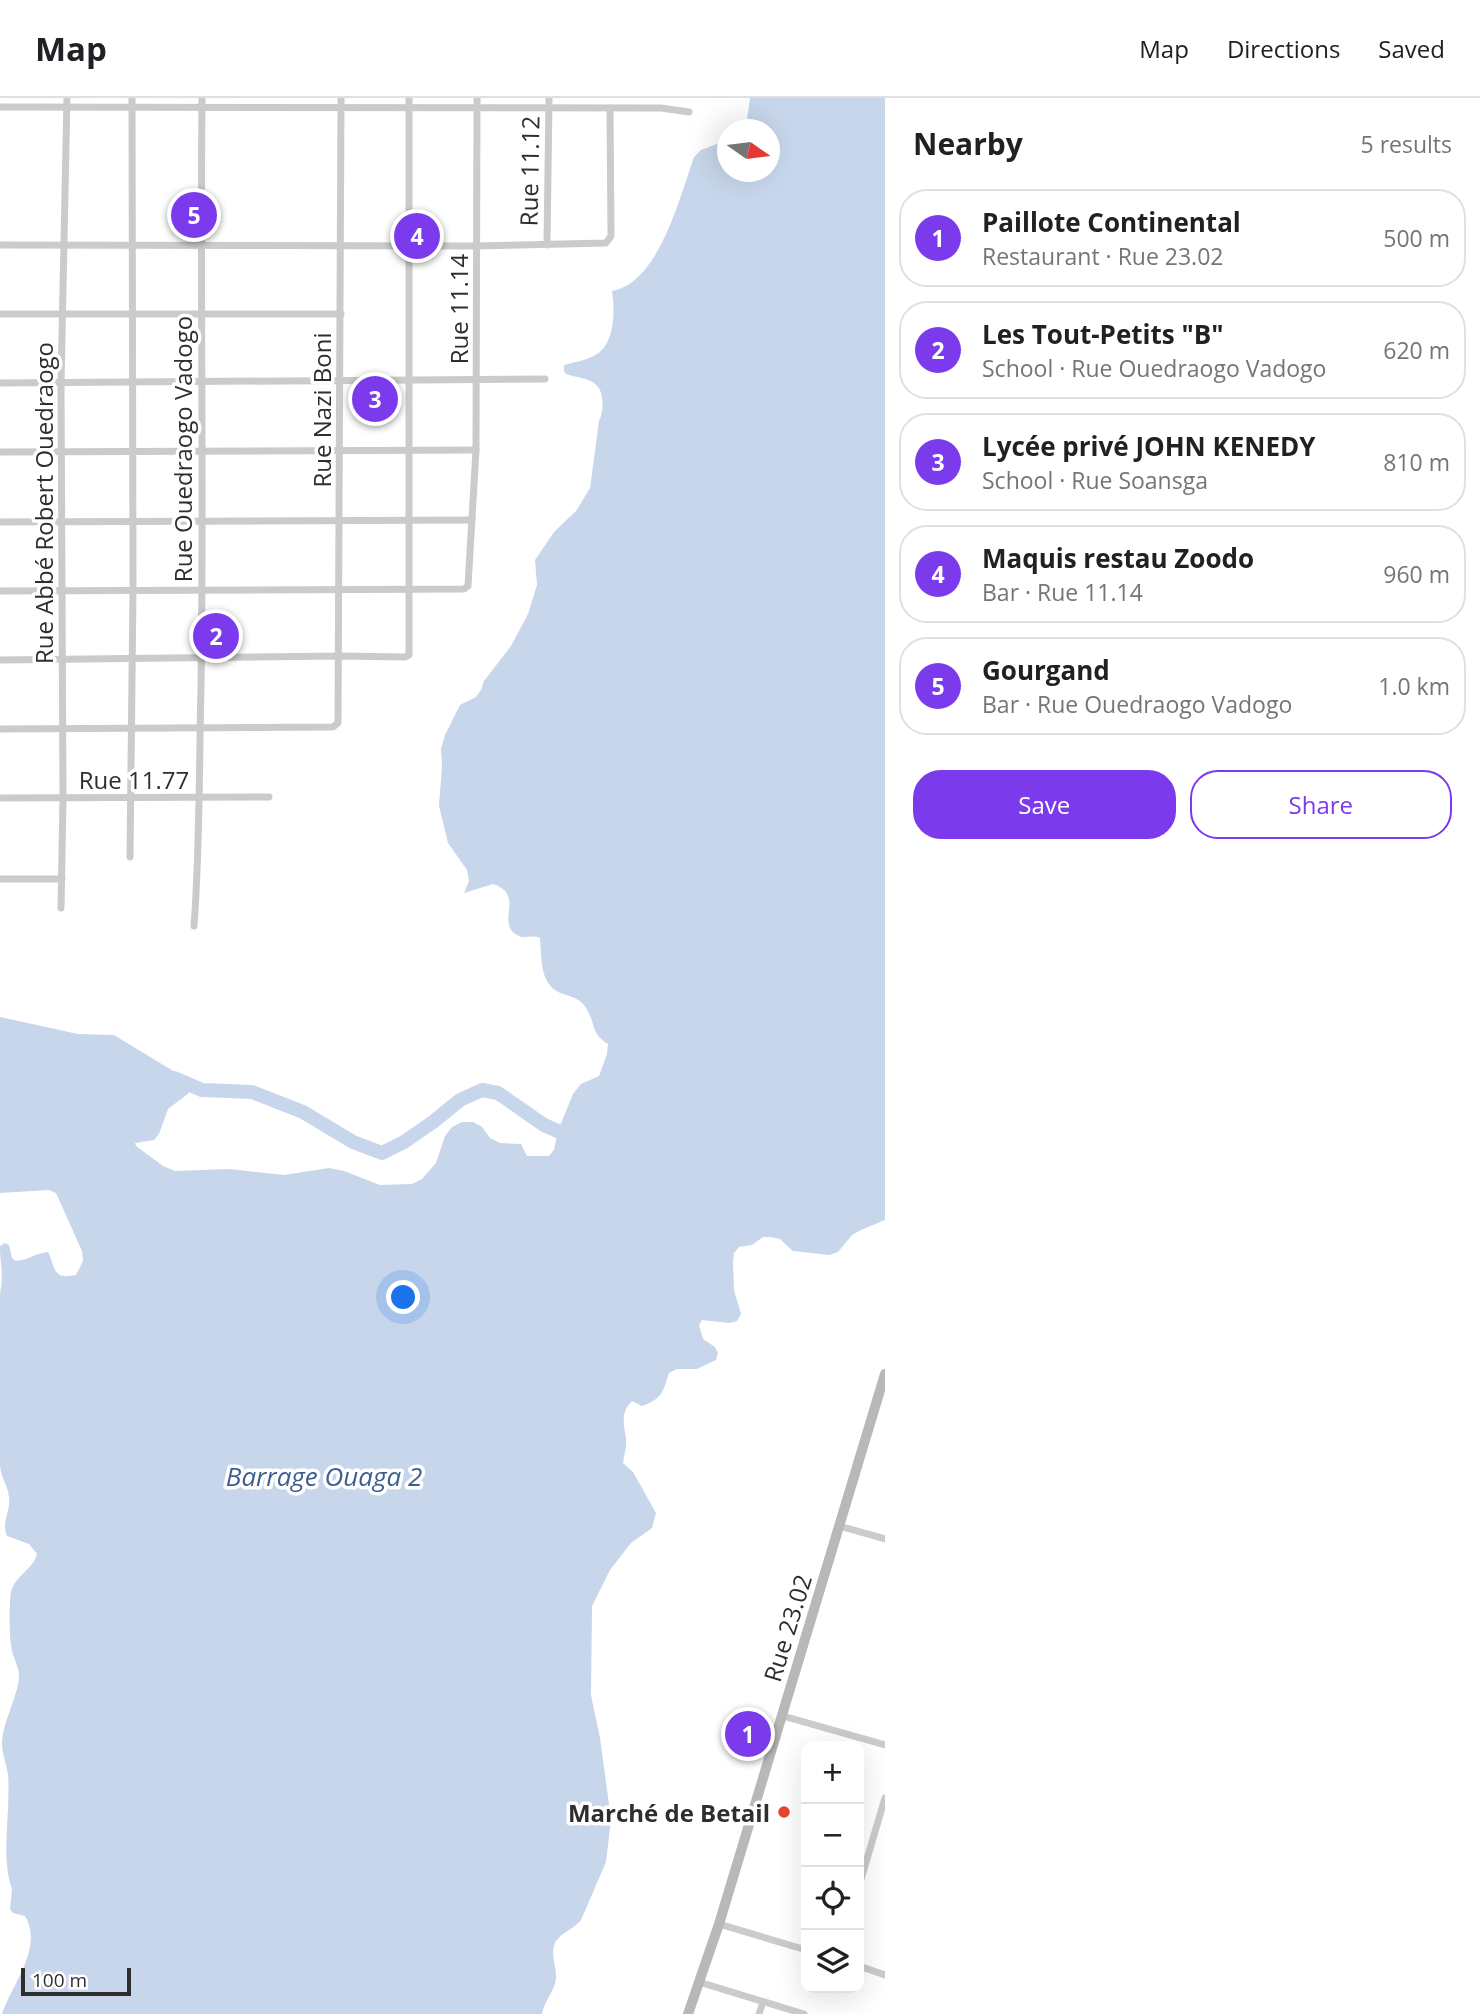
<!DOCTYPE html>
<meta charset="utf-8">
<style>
:root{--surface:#fff;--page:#f2f2f2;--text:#202124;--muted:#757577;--line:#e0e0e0;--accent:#7c3aed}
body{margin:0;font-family:"Open Sans",sans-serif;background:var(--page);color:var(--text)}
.controls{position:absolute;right:21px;bottom:21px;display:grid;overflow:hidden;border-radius:14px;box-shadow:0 7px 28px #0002}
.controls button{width:63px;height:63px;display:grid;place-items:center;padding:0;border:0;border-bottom:2px solid var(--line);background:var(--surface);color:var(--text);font:35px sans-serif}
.compass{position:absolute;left:717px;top:21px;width:63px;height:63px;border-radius:50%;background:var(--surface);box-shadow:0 7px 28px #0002;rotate:104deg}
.scale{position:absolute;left:21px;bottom:18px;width:110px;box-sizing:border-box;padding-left:7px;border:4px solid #2e2e2e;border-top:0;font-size:19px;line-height:24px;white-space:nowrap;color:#2e2e2e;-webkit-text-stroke:5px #fff;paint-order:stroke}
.you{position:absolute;left:404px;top:1200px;width:24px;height:24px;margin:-18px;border:5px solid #fff;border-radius:50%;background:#1a73e8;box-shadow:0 0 0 10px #1a73e833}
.badge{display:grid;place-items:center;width:46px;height:46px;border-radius:50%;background:var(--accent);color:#fff;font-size:23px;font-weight:700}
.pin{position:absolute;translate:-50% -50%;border:4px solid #fff;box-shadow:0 2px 7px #0006}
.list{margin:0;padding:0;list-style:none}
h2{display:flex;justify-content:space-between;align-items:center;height:91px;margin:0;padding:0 28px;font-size:30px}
h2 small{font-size:23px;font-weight:400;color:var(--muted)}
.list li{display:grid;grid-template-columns:46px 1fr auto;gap:21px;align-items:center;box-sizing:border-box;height:98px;margin:0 14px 14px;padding:0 14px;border:2px solid var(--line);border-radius:28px}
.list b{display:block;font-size:26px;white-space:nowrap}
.list p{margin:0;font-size:23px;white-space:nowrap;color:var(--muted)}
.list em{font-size:23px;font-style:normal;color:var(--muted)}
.actions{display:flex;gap:14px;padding:21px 28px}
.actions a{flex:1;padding:16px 0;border:2px solid var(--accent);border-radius:28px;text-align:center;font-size:24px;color:var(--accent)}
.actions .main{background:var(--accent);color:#fff}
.icon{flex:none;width:38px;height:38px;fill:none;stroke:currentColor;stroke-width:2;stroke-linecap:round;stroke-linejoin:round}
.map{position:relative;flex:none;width:885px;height:1916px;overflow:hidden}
header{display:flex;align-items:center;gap:42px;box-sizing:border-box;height:98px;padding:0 35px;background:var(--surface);border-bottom:2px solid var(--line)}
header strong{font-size:33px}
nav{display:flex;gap:38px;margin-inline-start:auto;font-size:24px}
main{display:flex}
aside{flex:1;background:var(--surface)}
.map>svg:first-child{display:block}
.water{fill:#c7d6eb}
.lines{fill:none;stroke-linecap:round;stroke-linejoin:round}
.river{stroke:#c7d6eb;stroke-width:14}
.street{stroke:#cbcbcb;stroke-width:7}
.secondary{stroke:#b8b8b8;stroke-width:10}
.poi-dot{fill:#e54730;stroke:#fff;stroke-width:2.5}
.labels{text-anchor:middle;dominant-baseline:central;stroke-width:7;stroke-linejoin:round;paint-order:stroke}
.street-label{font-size:24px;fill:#2e2e2e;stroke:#fff}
.poi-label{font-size:24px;font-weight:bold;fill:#2e2e2e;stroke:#fff;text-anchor:end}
.water-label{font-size:26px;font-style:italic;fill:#3c5f90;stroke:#fff}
</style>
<header>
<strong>Map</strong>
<nav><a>Map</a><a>Directions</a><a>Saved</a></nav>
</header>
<main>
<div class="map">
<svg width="885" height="1916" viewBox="0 0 885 1916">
<rect width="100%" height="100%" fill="#fff"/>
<path class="water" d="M750,0H885V1122L861,1132L852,1137L838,1154L829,1157L793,1153L780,1141L770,1139H763L752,1147L739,1149L734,1155L733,1164L734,1192L741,1216L737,1223L729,1225L702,1222L699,1227L703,1241L715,1249L718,1255L716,1262L697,1271H677L669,1275C663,1294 662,1301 642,1308L632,1303C620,1315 624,1326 626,1341C627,1349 624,1357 623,1365L633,1374L656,1415L652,1430L631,1445L610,1472L592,1508L591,1597L600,1640L611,1721L606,1764L581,1822C574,1831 562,1834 556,1843C549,1855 557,1868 556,1880C555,1893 544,1903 542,1916H2C12,1886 44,1849 25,1818L13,1815L10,1811L12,1791C0,1757 11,1715 8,1677C7,1667 2,1656 2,1646C2,1625 19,1596 19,1578C19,1570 14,1561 12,1553C9,1540 9,1507 11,1494C15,1477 33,1472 37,1456L29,1446L7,1438C1,1423 11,1414 9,1399C8,1387 1,1381 0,1367V1195C4,1176 0,1167 0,1148L5,1145L9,1147L12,1160L16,1163C29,1162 35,1155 48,1154C56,1170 52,1182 76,1177L83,1163L82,1153L56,1095L49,1092L0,1095V919L78,936L114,937L188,982L189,995L168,1011L159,1036L154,1042L135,1045L136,1048L163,1068L175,1073L229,1071L284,1077L329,1070L344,1073L380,1087L412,1086L422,1081L436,1065L445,1038L452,1029L462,1024H473L482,1029L490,1040L500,1045L521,1046L527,1058H549L554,1052L558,1033L573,996L581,986L599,978L607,956L608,946C590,935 596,925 586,910C581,901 573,899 563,896C539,888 542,861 540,840C532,836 525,842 517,837C495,825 526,797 493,786L464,795L469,783L467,772L448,745L439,708L442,668L441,651L445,637L460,607L476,599L481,592L484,583L511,548L528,516L537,487L535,462L554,434L576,413L590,390L599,323C604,313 605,292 594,285C587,280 574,279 566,276L564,273V267C575,264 588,262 597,256C615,245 615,211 612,193C659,185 680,98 694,59L701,52L727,42V74H769V32L737,31L747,21Z"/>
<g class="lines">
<path class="river" d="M174,980L202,992L252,994L303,1014L353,1044L382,1055L404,1044L433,1024L460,1002L482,992L498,995L544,1027L574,1040"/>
<g class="street">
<path d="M0,9L661,10L689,14"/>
<path d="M0,147L477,148L606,145L611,138L610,10"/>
<path d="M547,147L549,0"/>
<path d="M0,216H341"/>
<path d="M0,285L545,281"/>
<path d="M0,354L476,352"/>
<path d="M0,424L472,422"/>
<path d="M0,493L464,491L468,488L476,352L477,0"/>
<path d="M0,562L339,558L405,559L409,557V0"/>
<path d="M0,631L333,629L338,625L341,0"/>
<path d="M0,700L269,699"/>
<path d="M130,759L133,492L132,0"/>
<path d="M0,781H62"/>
<path d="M61,810L63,701L61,286L67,0"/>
<path d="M194,828C200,749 199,669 201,589C204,393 200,196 202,0"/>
<path d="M839,1428L885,1441"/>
<path d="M783,1618L885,1647"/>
<path d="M859,1788L885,1700"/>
<path d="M719,1826L806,1852"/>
<path d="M859,1868L885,1877"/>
<path d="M699,1884L804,1916"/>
<path d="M759,1916L763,1904"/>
</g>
<path class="secondary" d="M688,1916L719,1826L885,1276"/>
</g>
<circle class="poi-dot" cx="784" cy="1714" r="7"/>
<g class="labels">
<g class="street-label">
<text transform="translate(529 73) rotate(-89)">Rue 11.12</text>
<text transform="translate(458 211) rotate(-90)">Rue 11.14</text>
<text transform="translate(321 312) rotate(-90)">Rue Nazi Boni</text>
<text transform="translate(182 351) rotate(-90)">Rue Ouedraogo Vadogo</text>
<text transform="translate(43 405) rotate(-90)">Rue Abbé Robert Ouedraogo</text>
<text x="134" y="681">Rue 11.77</text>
<text transform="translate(787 1530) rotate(-73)">Rue 23.02</text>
</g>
<g class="poi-label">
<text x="770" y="1714">Marché de Betail</text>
</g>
<g class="water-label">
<text x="324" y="1378">Barrage Ouaga 2</text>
</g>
</g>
</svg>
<div class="controls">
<button>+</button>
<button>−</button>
<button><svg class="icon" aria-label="locate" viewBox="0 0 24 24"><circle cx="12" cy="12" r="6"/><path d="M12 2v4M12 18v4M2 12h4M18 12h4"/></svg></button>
<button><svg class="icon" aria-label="layers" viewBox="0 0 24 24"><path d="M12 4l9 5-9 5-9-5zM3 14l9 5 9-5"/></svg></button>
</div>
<svg class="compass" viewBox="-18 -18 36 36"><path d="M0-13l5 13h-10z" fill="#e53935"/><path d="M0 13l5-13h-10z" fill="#757577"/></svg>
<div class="scale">100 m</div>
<div class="you"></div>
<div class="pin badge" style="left:748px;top:1636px">1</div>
<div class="pin badge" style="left:216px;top:538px">2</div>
<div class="pin badge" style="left:375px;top:301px">3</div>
<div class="pin badge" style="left:417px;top:138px">4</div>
<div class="pin badge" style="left:194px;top:117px">5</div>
</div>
<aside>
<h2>Nearby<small>5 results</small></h2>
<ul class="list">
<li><span class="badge">1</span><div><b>Paillote Continental</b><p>Restaurant · Rue 23.02</p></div><em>500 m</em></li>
<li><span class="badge">2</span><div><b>Les Tout-Petits &quot;B&quot;</b><p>School · Rue Ouedraogo Vadogo</p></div><em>620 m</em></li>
<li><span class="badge">3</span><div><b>Lycée privé JOHN KENEDY</b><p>School · Rue Soansga</p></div><em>810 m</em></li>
<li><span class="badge">4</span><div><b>Maquis restau Zoodo</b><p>Bar · Rue 11.14</p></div><em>960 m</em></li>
<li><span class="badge">5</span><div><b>Gourgand</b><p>Bar · Rue Ouedraogo Vadogo</p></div><em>1.0 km</em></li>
</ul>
<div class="actions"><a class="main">Save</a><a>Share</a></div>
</aside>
</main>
